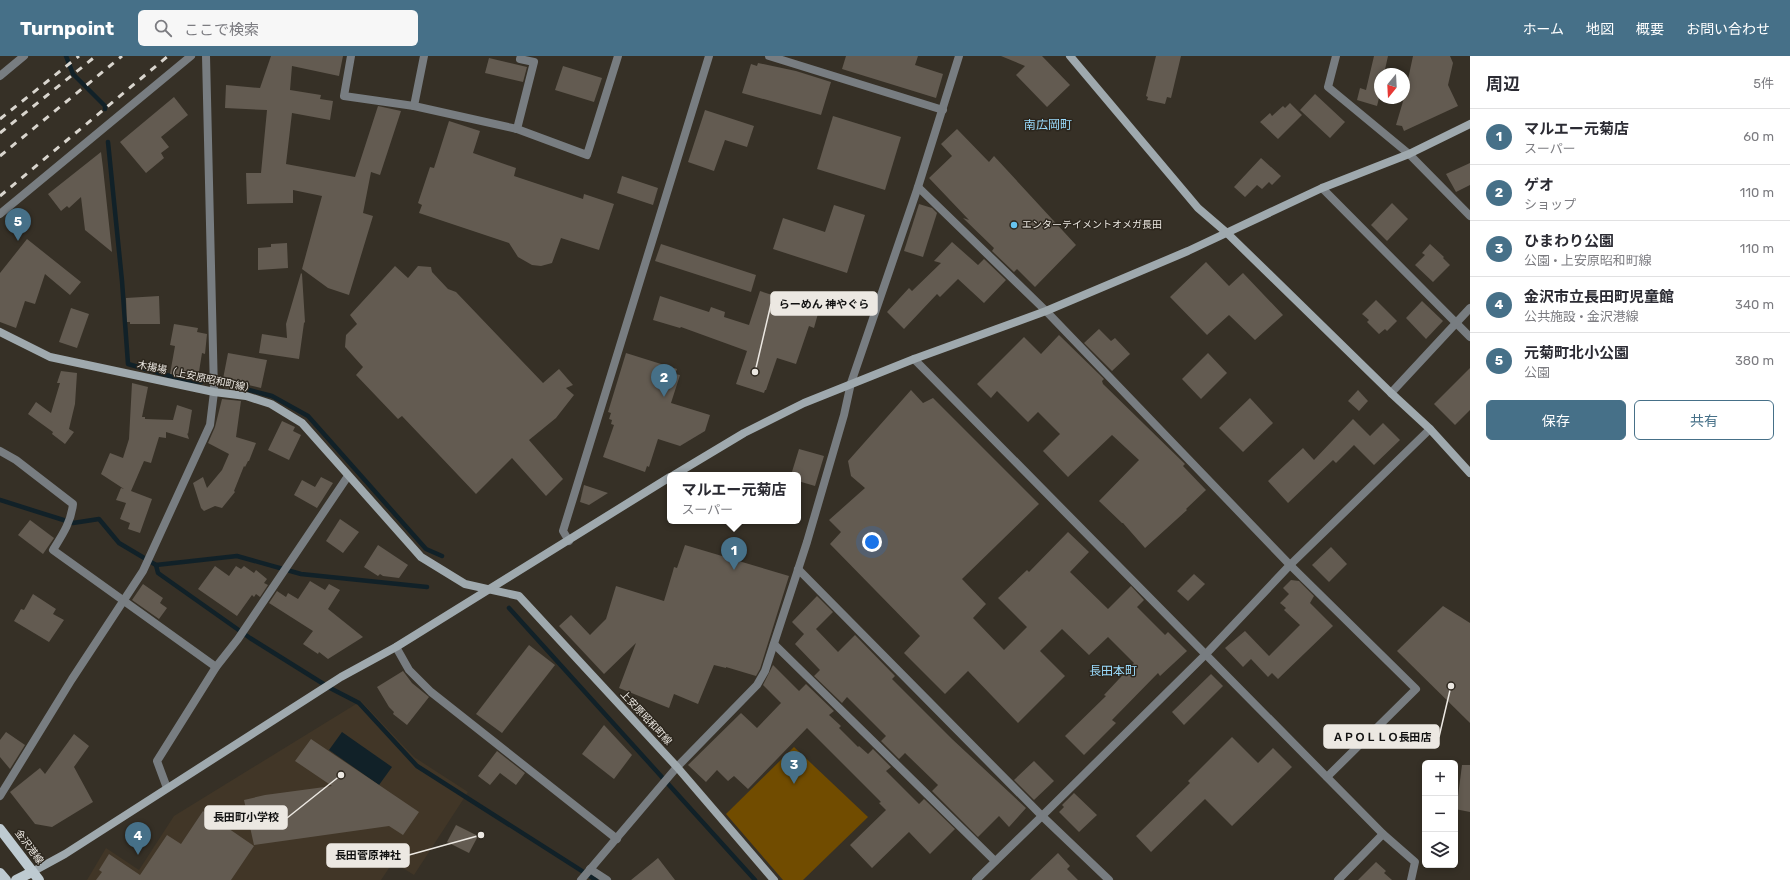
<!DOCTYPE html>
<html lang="ja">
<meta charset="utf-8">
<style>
:root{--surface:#fff;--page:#f7f7f7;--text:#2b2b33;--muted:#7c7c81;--line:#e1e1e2;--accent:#467088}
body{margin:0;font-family:Rubik,"Noto Sans JP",sans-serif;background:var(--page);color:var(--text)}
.controls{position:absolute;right:12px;bottom:12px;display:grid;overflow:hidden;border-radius:6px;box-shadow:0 2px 6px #0003}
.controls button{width:36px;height:36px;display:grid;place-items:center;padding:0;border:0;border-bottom:1px solid var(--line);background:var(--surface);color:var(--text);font:20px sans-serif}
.compass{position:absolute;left:1374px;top:12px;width:36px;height:36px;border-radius:50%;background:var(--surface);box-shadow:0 2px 6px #0003;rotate:198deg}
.you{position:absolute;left:872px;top:486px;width:14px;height:14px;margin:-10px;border:3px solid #fff;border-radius:50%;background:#1a73e8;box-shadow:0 0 0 6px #1a73e833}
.badge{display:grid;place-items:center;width:26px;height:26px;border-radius:50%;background:var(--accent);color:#fff;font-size:13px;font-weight:700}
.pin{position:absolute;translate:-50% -33px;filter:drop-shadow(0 1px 2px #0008)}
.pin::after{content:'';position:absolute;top:21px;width:14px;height:12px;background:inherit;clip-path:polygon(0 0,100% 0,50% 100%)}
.popup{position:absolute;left:667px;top:416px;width:134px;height:52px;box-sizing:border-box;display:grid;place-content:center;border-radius:6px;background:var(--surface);filter:drop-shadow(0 1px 3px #0005);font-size:13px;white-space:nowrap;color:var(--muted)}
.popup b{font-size:15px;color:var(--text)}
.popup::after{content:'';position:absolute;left:50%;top:100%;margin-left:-8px;border:8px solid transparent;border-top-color:var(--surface)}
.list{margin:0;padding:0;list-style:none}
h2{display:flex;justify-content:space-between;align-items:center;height:52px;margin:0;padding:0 16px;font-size:17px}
h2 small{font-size:13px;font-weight:400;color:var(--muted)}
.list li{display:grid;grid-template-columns:26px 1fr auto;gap:12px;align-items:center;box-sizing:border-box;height:56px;padding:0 16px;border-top:1px solid var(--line)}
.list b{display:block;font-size:15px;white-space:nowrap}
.list p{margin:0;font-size:13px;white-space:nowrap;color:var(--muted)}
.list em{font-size:13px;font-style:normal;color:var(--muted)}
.actions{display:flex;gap:8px;padding:12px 16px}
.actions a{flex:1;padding:9px 0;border:1px solid var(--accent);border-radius:6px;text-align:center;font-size:14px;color:var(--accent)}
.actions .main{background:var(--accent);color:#fff}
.icon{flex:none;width:22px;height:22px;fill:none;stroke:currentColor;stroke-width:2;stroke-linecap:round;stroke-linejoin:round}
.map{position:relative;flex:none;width:1470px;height:824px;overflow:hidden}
header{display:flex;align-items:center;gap:24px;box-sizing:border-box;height:56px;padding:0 20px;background:var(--accent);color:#fff}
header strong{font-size:19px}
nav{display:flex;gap:22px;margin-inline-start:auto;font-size:14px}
.search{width:280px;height:36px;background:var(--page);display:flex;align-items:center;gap:10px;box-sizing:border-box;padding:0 14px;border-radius:6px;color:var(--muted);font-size:15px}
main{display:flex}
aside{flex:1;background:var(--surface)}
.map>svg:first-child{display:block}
.built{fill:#413627}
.green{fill:#714c00}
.water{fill:#112128}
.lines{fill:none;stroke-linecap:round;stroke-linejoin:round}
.stream{stroke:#112128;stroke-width:4.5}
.building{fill:#635b51}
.street{stroke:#787d81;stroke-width:8}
.secondary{stroke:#9fa9ae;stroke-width:8}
.primary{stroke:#becad1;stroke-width:10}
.rail{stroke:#d9d5ce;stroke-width:3;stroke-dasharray:7 7;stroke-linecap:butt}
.poi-dot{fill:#67c4f0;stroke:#2c261d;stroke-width:1.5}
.labels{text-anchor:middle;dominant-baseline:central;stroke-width:3;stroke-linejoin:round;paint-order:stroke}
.poi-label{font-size:10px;fill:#ece8e2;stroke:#2c261d;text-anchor:start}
.street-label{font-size:10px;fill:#ece8e2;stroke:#2c261d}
.quarter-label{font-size:12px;fill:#9bdcfd;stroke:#2c261d}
.leader{fill:none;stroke:#ece8e2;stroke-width:1.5}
.callout-dot{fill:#ece8e2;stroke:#2c261d;stroke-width:1.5}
.callout{fill:#ece8e2;stroke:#ece8e2;stroke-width:1.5}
.callout-label{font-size:11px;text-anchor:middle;font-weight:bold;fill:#111}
</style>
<header>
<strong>Turnpoint</strong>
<div class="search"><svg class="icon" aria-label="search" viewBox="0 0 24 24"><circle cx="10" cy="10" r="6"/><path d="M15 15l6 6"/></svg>ここで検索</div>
<nav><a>ホーム</a><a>地図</a><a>概要</a><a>お問い合わせ</a></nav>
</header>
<main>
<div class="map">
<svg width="1470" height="824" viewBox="0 0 1470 824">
<rect width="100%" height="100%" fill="#363026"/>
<path class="built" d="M361,645L414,701L468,736L414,819L393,806L381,824H87L106,792L139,814L174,760Z"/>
<path class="green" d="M794,691L868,761L803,824H783L726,758Z"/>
<path class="water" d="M342,676L392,711L379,729L329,694Z"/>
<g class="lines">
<g class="stream">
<path d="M66,0L73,18L105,50V53"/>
<path d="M108,86L122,225L128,308L184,324L201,326"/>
<path d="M238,331L272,340L308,360L426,493L442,500"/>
<path d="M0,444L73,467L99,463L119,487L156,509L237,500L301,518L427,531"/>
<path d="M156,509L158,517L250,582L330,632L359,647L417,710L596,824"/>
<path d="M509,552L755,824"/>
</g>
</g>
<g class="building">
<path d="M271,0H343L339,20L292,10L290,34L321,39L320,43L333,45L330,64L292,57L286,108L355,121L378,50L401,55L380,119L371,116L363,157L373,160L349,239L328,232L302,213L322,140L293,134V147L247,148L246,117H261L267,54L225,52L226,29L260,32Z"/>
<path d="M846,0H918L915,9L943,18L936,42L842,13Z"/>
<path d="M1001,0H1042L1070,29L1047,51L1016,19L1025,10Z"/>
<path d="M1156,0H1181L1171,42L1167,41L1165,48L1147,44L1148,41L1146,40Z"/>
<path d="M1374,0H1388L1384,18H1380V38L1377,50L1357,44L1360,32L1366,34Z"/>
<path d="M1413,0H1450L1453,7L1448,29L1458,50L1404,75L1402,70L1396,69L1404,42Z"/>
<path d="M489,2L527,11L523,26L485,17Z"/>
<path d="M758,7L796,15L831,26L821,59L742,37L751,8L757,10Z"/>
<path d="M563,10L602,22L594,46L555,34Z"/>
<path d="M1315,38L1345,66L1330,82L1300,54Z"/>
<path d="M174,41L188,59L161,81L169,91L161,97L164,102L146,117L120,86Z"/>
<path d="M1290,47L1302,59L1278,83L1260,66L1270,57L1272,60L1283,50L1285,52Z"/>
<path d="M705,54L754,70L747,91L725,84L714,115L688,106Z"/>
<path d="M833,60L901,81L885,134L817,113Z"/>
<path d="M449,65L480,75L473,97L516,112L514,120L583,143L584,138L614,148L599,194L561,182L552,207L541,210L532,209L518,201L509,187L419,157L422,149L418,147L430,111L434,112Z"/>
<path d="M957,73L989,106L994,100L1076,189L1035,231L1017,213L1014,216L992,195L994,192L963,162L969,164L929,122L952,100L941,88Z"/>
<path d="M101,96L103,112L112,196L85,174L81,141L69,152L67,150L61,155L48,138Z"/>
<path d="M1261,102L1281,120L1272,129L1269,126L1262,133L1257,129L1245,141L1234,131Z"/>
<path d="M1470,107V129L1456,136L1446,118Z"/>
<path d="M622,120L658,132L653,149L617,137Z"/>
<path d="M1392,147L1408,163L1387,185L1371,169Z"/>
<path d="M919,148L932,152L937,157L923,201L904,195Z"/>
<path d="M834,149L865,159L847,217L773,193L783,162L825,176Z"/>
<path d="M27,183L81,226L70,239L45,218L35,248L25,245L16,272L0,266V217Z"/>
<path d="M952,186L978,209L984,203L1006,224L984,247L958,223L940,241L937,238L904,273L887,256L909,232L912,235L941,207L934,205Z"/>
<path d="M287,187L288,212L258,214V192L271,191V188Z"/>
<path d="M661,188L756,219L751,236L655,205Z"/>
<path d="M1430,188L1444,201L1443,202L1450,209L1433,226L1415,209L1425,199L1422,197Z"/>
<path d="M1206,206L1229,230L1243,217L1283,259L1255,284L1229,259L1207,279L1170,241Z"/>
<path d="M395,210L408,222L418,210L431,211L432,216L448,233L456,236L543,327L559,313L573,329L566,332L574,339L556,362L529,384L563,423L546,440L512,402L476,438L402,360L398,363L356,319L363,311L345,291L346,279L357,268L350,259Z"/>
<path d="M301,217L302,218L305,266L304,267L299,303L259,297L262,278L287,282L286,268Z"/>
<path d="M760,235L819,254L814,272L809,270L796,308L777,302L766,334H765L764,337L736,328L747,295L681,271L680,272L653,264L660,240L709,256L711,251L725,256L724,261L749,269Z"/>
<path d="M159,240L160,268H130V266H127L126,242Z"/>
<path d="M1376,244L1397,265L1387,275L1385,273L1379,278L1367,266L1369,264L1362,258Z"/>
<path d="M1422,245L1443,265L1426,283L1406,262Z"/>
<path d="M71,252L89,258L77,292L59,286Z"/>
<path d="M174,268L198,272L197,276L207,278L205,298L202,297L198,322L170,318L175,290L170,289Z"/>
<path d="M1099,273L1111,285L1115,282L1130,298L1112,315L1084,287Z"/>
<path d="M1059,279L1104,323L1102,325L1103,328L1185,408L1183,410L1206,434L1186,453L1187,454L1145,492L1123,467H1122L1099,445L1139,404L1112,379L1068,421L1043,395L1060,378L1038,356L1028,366L997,335L991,342L977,328L1024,281L1041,298Z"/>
<path d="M228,297L267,304L261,332L244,328L243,334L224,332L225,324L223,323Z"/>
<path d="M626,297L677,313L675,318L680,319L671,347L710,359L705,375L680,390L658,383L649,411L647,410L645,416L603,401L614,369L611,368L612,364L609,363L611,357L608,356Z"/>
<path d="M1208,297L1227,317L1201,343L1182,323Z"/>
<path d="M1470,312V354L1455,369L1434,348Z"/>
<path d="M61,315L77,317L75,348L69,373L74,376L65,388L52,378L53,376L28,358L36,346L51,357L60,327H57Z"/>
<path d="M132,327L148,331L142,361H145V363L173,364L177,349L192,354L188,378L187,377L189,383L166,376V382L159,381L151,407L144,405L131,435L152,443L140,477L128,473L130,467L120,463L126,447L116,444L121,432L124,433L101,418L110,397L123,402L129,383Z"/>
<path d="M911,334L923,347L933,342L1039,448L962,523L986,548L973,562L1004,594L1027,571L998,542L1027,514L1029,516L1068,476L1089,496L1070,516L1108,553L1131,530L1144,544L1137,551L1165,579L1168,576L1187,595L1160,620L1158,617L1112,664L1116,667L1084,699L1065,680L1106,640L1104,639L1134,607L1108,581L1089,599L1062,573L1040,595L1065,620L1018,667L968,615L945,638L904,597L920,580L830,488L841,476L829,464L865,432L851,420L848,405Z"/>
<path d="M1358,334L1368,345L1359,355L1348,345Z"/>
<path d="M1250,342L1273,367L1243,396L1219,372Z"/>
<path d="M222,343L241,345L236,381L256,387L249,405H248L245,411L244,410L234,435L235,436L222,452L215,450L204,455L201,452L193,427L203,421L207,432L222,414L229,398L208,387L215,371Z"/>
<path d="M1353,363L1370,380L1383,367L1400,384L1374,409L1354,389L1336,407L1333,404L1288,447L1268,425L1303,392L1314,404Z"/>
<path d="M282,365L295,371L293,375L301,379L289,404L268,394Z"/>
<path d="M799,393L824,400L815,430L798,425V419H791Z"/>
<path d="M321,421L333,427L317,452L294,439L302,424L315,431Z"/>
<path d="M584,429L608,437L589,449L580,446Z"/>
<path d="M340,463L359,476L343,497L326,485Z"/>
<path d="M30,464L54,482L43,498L18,479Z"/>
<path d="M378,489L408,509L399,522L383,520L380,518L378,520L364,511Z"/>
<path d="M685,489L789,520L760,613L756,620L726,611V612L714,609L698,648L674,638L669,652L619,632L636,587L604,618L559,570L571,559L590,579L606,563L616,530L664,545L673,515L674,511L677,512Z"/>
<path d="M1331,491L1347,508L1329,526L1312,509Z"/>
<path d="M215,510L229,520L236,510L241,513L244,510L254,517L256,514L267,523L264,527L268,529L260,541L256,538L254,541L252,539L237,560L198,533Z"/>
<path d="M1194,518L1205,528L1188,545L1177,535Z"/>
<path d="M1291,524L1299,525L1314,540L1310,547L1333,570L1278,623L1272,617L1268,621L1251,603L1243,611L1225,592L1245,575L1269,600L1300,569L1284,554L1286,552L1280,547L1289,538L1283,532Z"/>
<path d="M310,525L325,534L329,528L340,534L328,553L363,581L328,603L319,596L318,598L303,588L313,575L269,547L277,535L286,541L288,537L298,543Z"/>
<path d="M143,528L163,542L160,547L167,552L159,563L132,544Z"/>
<path d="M33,538L56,553L53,558L64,564L49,586L14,565L21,553L24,554Z"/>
<path d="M817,540L833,556L816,573L838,596L855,579L895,620L892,623L952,683L1026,752L1009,771L999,760L978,781L932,735L938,729L905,697L899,703L881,685L886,680L847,641L842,647L814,620L820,614L795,588L804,578L792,566Z"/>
<path d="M1443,550L1470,567V667L1397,595Z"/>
<path d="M529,589L555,609L502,677L476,658Z"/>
<path d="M773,609L799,635L806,628L834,655L829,659L841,670L839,672L858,691L859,690L868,698L873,693L891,711L886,715L919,748L924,743L955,773L930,798L909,776L872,812L850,789L886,754L879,747L881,746L807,672L748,733L734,720L728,725L717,714L706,726L688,709L741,657L757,672L781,647L763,629Z"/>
<path d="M403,615L412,627L429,641L407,669L393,658L394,656L389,651L377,631Z"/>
<path d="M1211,618L1223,630L1184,669L1172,656Z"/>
<path d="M604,669L632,699L614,723L582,698Z"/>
<path d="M6,676L25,689L10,713L0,701V684Z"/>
<path d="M74,678L89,690L74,711L93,746L52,771L35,768L10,736L40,712L45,718Z"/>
<path d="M1232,681L1258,707L1273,692L1292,711L1232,770L1205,743L1151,796L1136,780L1190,727L1188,725Z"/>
<path d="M311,683L419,756L403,779L389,770L254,789L244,744L265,739L332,730L295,705Z"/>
<path d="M497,695L525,717L516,729L500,717L490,729L478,720Z"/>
<path d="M1034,705L1054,725L1034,744L1014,724Z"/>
<path d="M1462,709H1470V756L1455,753V739L1458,740Z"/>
<path d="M1074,737L1097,759L1079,776L1059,756L1064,751L1062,749Z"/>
<path d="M203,755L254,790L231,824H96L102,816L99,814L109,798L140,819L167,779L181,788Z"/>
<path d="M456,769L478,780L469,797L447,786Z"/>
<path d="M1058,797L1070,810L1067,813L1078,824H1030Z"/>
<path d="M658,802L675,824H631L652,807Z"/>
<path d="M1376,806L1386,815L1384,817L1392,824H1358Z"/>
</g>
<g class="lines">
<g class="street">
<path d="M351,0L344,40L414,50"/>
<path d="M424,0L414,50L517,73L587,99L618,0"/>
<path d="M769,0L943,54"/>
<path d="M1336,0L1328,31L1409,98L1470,160"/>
<path d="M0,20L24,0"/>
<path d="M517,73L534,6L520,3L521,0"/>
<path d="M918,131L1046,255L1290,509L1416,633L1327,721"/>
<path d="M1322,132L1470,281"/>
<path d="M0,158L191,0"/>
<path d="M914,303L1383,778L1415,806L1411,824"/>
<path d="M1391,337L1470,252"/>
<path d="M0,395L16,404L73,448C71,466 63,478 53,494L216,611"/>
<path d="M569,485L563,475L709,0"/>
<path d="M798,513L1042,760L1109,824"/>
<path d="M774,588L995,805"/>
<path d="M396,591L409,614L431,636L617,783"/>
<path d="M167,732L157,705L216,611L238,583L348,420"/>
<path d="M0,740L72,623L143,515L210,369L214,336L206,0"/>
<path d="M590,813L607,824"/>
<path d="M581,824L677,711L757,629L765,615L807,486L844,359L851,327L918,131L959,0"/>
<path d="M976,824L1042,760L1205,599L1290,509L1430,373"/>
<path d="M1338,824L1383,778"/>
</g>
<g class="secondary">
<path d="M1070,0L1198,152L1227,177L1391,337L1430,373L1470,417"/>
<path d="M0,276L50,301L214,336L246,340L271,348L302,367L421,501L465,528L519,540L677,711L774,824"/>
<path d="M674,419L744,377L804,347L914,303L1046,255L1188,195L1322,132L1409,98L1470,68"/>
<path d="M32,816L65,798L341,621L396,591L670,421"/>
</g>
<g class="primary">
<path d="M0,773L39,824"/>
<path d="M0,817L6,824"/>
<path d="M16,824L32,816"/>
</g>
<g class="rail">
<path d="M0,63L79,0"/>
<path d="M0,77L96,0"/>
<path d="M0,100L122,0"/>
<path d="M0,140L168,0"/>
</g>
</g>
<circle class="poi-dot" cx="1014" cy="169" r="4"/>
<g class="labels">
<g class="poi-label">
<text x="1022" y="169">エンターテイメントオメガ長田</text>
</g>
<g class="street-label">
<text transform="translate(196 321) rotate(12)">木揚場（上安原昭和町線）</text>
<text transform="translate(646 662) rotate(47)">上安原昭和町線</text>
<text transform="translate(29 791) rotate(53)">金沢港線</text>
</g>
<g class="quarter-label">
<text x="1048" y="69">南広岡町</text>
<text x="1113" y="615">長田本町</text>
</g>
</g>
<path class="leader" d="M755 316L771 248M1451 630L1439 681M341 719L287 762M481 779L409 799"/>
<g class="callout-dot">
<circle cx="755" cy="316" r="4"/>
<circle cx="1451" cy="630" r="4"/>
<circle cx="341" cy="719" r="4"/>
<circle cx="481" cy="779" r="4"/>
</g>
<g class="callout">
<rect x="771" y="236" width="106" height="23" rx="4"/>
<rect x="1324" y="669" width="115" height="23" rx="4"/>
<rect x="205" y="750" width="82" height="23" rx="4"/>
<rect x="327" y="788" width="82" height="23" rx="4"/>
</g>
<g class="callout-label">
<text x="824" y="252">らーめん 神やぐら</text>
<text x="1382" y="685">ＡＰＯＬＬＯ長田店</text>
<text x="246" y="765">長田町小学校</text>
<text x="368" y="803">長田菅原神社</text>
</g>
</svg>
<div class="controls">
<button>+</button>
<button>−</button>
<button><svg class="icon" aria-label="layers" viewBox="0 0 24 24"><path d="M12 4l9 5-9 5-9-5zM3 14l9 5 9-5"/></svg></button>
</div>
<svg class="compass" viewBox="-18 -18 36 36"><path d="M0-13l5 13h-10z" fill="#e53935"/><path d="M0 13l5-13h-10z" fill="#7c7c81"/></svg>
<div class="you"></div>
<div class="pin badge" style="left:734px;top:514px">1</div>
<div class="popup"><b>マルエー元菊店</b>スーパー</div>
<div class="pin badge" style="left:664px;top:341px">2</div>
<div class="pin badge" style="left:794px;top:728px">3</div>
<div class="pin badge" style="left:138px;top:799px">4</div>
<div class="pin badge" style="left:18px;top:185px">5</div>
</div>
<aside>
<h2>周辺<small>5件</small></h2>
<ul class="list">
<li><span class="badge">1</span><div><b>マルエー元菊店</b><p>スーパー</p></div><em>60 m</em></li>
<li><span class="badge">2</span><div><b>ゲオ</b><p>ショップ</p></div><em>110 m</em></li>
<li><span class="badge">3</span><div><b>ひまわり公園</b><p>公園 · 上安原昭和町線</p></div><em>110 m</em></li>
<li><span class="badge">4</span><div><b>金沢市立長田町児童館</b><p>公共施設 · 金沢港線</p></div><em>340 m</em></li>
<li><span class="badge">5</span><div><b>元菊町北小公園</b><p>公園</p></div><em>380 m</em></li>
</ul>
<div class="actions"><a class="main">保存</a><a>共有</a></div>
</aside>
</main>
